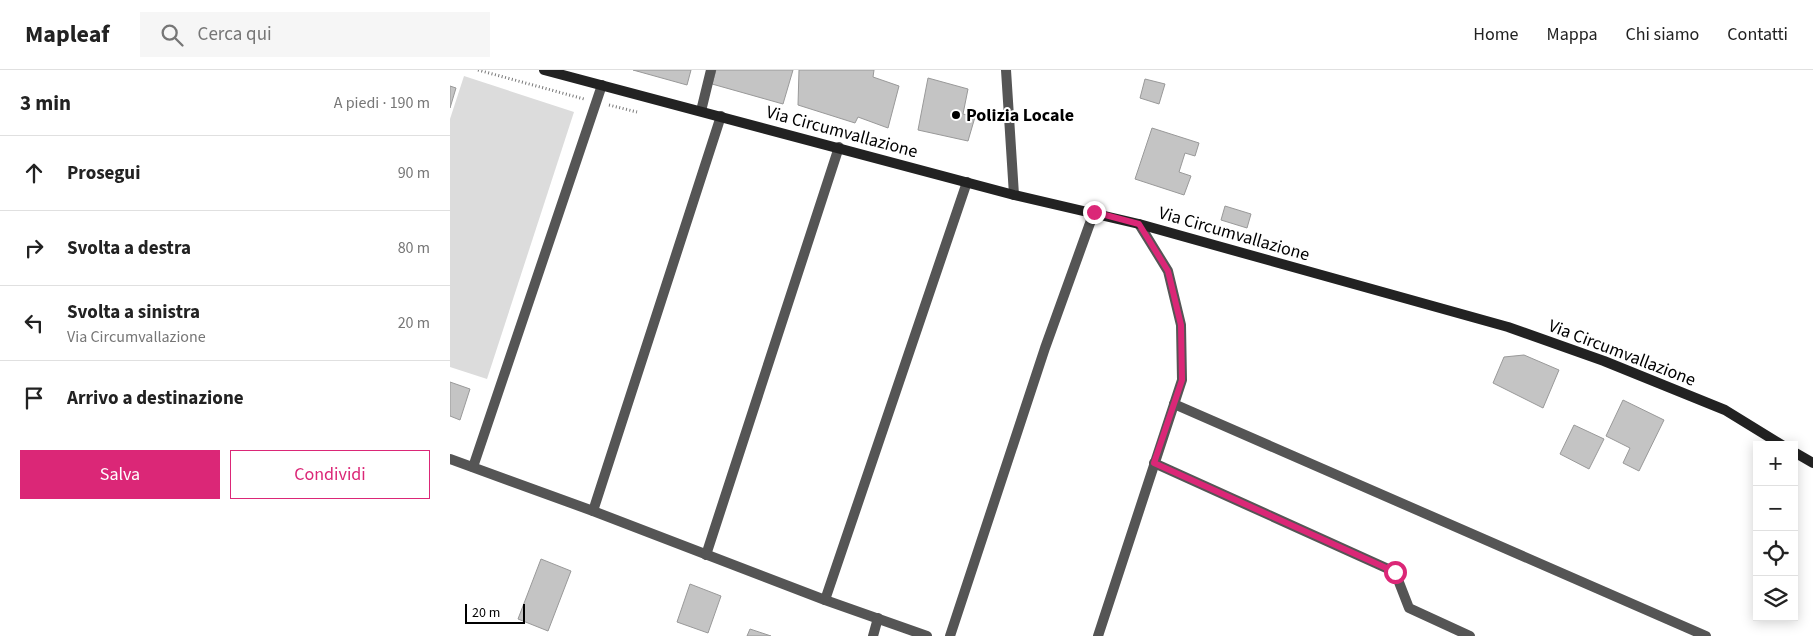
<!DOCTYPE html>
<html lang="it">
<meta charset="utf-8">
<style>
:root{--surface:#fff;--page:#f6f6f6;--text:#222;--muted:#767676;--line:#e0e0e0;--accent:#db2777}
body{margin:0;font-family:"Source Sans 3",sans-serif;background:var(--page);color:var(--text)}
.controls{position:absolute;right:15px;bottom:15px;display:grid;overflow:hidden;border-radius:0px;box-shadow:0 2px 12px #0003}
.controls button{width:45px;height:45px;display:grid;place-items:center;padding:0;border:0;border-bottom:1px solid var(--line);background:var(--surface);color:var(--text);font:25px sans-serif}
.scale{position:absolute;left:15px;bottom:12px;width:60px;box-sizing:border-box;padding-left:5px;border:2px solid #000;border-top:0;font-size:14px;line-height:18px;white-space:nowrap;color:#000;-webkit-text-stroke:4px #fff;paint-order:stroke}
.stop{position:absolute;width:15px;height:15px;margin:-11px;border:4px solid #db2777;border-radius:50%;background:#fff}
.stop.end{background:#db2777;border-color:#fff;box-shadow:0 1px 5px #0008}
.list{margin:0;padding:0;list-style:none}
h2{display:flex;justify-content:space-between;align-items:center;height:65px;margin:0;padding:0 20px;font-size:21px}
h2 small{font-size:16px;font-weight:400;color:var(--muted)}
.list li{display:grid;grid-template-columns:32px 1fr auto;gap:15px;align-items:center;box-sizing:border-box;height:75px;padding:0 20px;border-top:1px solid var(--line)}
.list b{display:block;font-size:19px;white-space:nowrap}
.list p{margin:0;font-size:16px;white-space:nowrap;color:var(--muted)}
.list em{font-size:16px;font-style:normal;color:var(--muted)}
.actions{display:flex;gap:10px;padding:15px 20px}
.actions a{flex:1;padding:11px 0;border:1px solid var(--accent);border-radius:0px;text-align:center;font-size:18px;color:var(--accent)}
.actions .main{background:var(--accent);color:#fff}
.icon{flex:none;width:28px;height:28px;fill:none;stroke:currentColor;stroke-width:2;stroke-linecap:round;stroke-linejoin:round}
.map{position:relative;flex:none;width:1363px;height:566px;overflow:hidden}
header{display:flex;align-items:center;gap:30px;box-sizing:border-box;height:70px;padding:0 25px;background:var(--surface);border-bottom:1px solid var(--line)}
header strong{font-size:24px}
nav{display:flex;gap:28px;margin-inline-start:auto;font-size:18px}
.search{width:350px;height:45px;background:var(--page);display:flex;align-items:center;gap:12px;box-sizing:border-box;padding:0 18px;border-radius:0px;color:var(--muted);font-size:19px}
main{display:flex}
aside{flex:1;background:var(--surface)}
.map>svg:first-child{display:block}
.green{fill:#dcdcdc}
.building{fill:#c4c4c4;stroke:#999}
.lines{fill:none;stroke-linecap:round;stroke-linejoin:round}
.path{stroke:#777;stroke-width:3;stroke-dasharray:1 2.5;stroke-linecap:butt}
.minor{stroke:#555;stroke-width:10}
.secondary{stroke:#222;stroke-width:10}
.route{stroke:#db2777;stroke-width:6}
.poi-dot{fill:#000;stroke:#fff;stroke-width:2}
.labels{text-anchor:middle;dominant-baseline:central;stroke-width:4;stroke-linejoin:round;paint-order:stroke}
.poi-label{font-size:18px;font-weight:bold;fill:#000;stroke:#fff;text-anchor:start}
.street-label{font-size:18px;fill:#000;stroke:#fff}
</style>
<header>
<strong>Mapleaf</strong>
<div class="search"><svg class="icon" aria-label="search" viewBox="0 0 24 24"><circle cx="10" cy="10" r="6"/><path d="M15 15l6 6"/></svg>Cerca qui</div>
<nav><a>Home</a><a>Mappa</a><a>Chi siamo</a><a>Contatti</a></nav>
</header>
<main>
<aside>
<h2>3 min<small>A piedi · 190 m</small></h2>
<ul class="list">
<li><svg class="icon" aria-label="ahead" viewBox="0 0 24 24"><path d="M12 20V5M6 11l6-6 6 6"/></svg><div><b>Prosegui</b></div><em>90 m</em></li>
<li><svg class="icon" aria-label="right" viewBox="0 0 24 24"><path d="M7 20v-9h11M14 6l5 5-5 5"/></svg><div><b>Svolta a destra</b></div><em>80 m</em></li>
<li><svg class="icon" aria-label="left" viewBox="0 0 24 24"><path d="M17 20v-9H6M10 6l-5 5 5 5"/></svg><div><b>Svolta a sinistra</b><p>Via Circumvallazione</p></div><em>20 m</em></li>
<li><svg class="icon" aria-label="arrive" viewBox="0 0 24 24"><path d="M6 21V4h12l-3 4 3 4H6"/></svg><div><b>Arrivo a destinazione</b></div></li>
</ul>
<div class="actions"><a class="main">Salva</a><a>Condividi</a></div>
</aside>
<div class="map">
<svg width="1363" height="566" viewBox="0 0 1363 566">
<rect width="100%" height="100%" fill="#fff"/>
<path class="green" d="M14,6L124,42L37,309L0,297V49Z"/>
<g class="building">
<path d="M183,0H241L237,15Z"/>
<path d="M266,0H343L333,34L262,14Z"/>
<path d="M349,0H424L423,7L449,16L438,58L408,47L405,53L348,35Z"/>
<path d="M478,8L518,19L513,44L525,47L518,71L468,60Z"/>
<path d="M695,9L715,14L709,34L690,28Z"/>
<path d="M0,16L6,18L0,38Z"/>
<path d="M702,58L749,73L745,86L735,83L729,102L741,106L734,125L685,109Z"/>
<path d="M775,136L801,144L797,158L771,150Z"/>
<path d="M1074,285L1109,300L1093,338L1043,313L1054,287Z"/>
<path d="M0,312L20,319L10,350L0,346Z"/>
<path d="M1173,330L1214,350L1189,401L1173,393L1180,378L1156,366Z"/>
<path d="M1124,355L1154,369L1139,399L1110,384Z"/>
<path d="M91,489L121,501L98,561L68,549Z"/>
<path d="M240,514L271,526L258,563L227,552Z"/>
<path d="M300,559L321,566H297Z"/>
</g>
<g class="lines">
<g class="path">
<path d="M28,0L134,29"/>
<path d="M159,35L187,42"/>
</g>
<g class="minor">
<path d="M556,0L564,125"/>
<path d="M251,41L261,0"/>
<path d="M724,334L1256,566"/>
<path d="M0,389L143,441L375,530L477,566"/>
<path d="M704,393L945,502L959,538L1020,566"/>
<path d="M23,397L152,15"/>
<path d="M143,441L271,46"/>
<path d="M256,485L389,77"/>
<path d="M375,530L517,112"/>
<path d="M423,566L428,548"/>
<path d="M500,566L595,278L644,142"/>
<path d="M648,566L732,310L731,255L718,201L689,154"/>
</g>
<g class="secondary">
<path d="M94,0L564,125L689,154L1058,257L1154,291L1275,340L1332,375"/>
<path d="M1344,382L1363,393"/>
</g>
</g>
<g class="lines">
<path class="route" d="M644,142L689,154L718,201L731,255L732,310L704,393L945,502"/>
</g>
<circle class="poi-dot" cx="506" cy="45" r="5"/>
<g class="labels">
<g class="poi-label">
<text x="516" y="45">Polizia Locale</text>
</g>
<g class="street-label">
<text transform="translate(392 62) rotate(15)">Via Circumvallazione</text>
<text transform="translate(784 164) rotate(16)">Via Circumvallazione</text>
<text transform="translate(1172 283) rotate(21)">Via Circumvallazione</text>
</g>
</g>
</svg>
<div class="controls">
<button>+</button>
<button>−</button>
<button><svg class="icon" aria-label="locate" viewBox="0 0 24 24"><circle cx="12" cy="12" r="6"/><path d="M12 2v4M12 18v4M2 12h4M18 12h4"/></svg></button>
<button><svg class="icon" aria-label="layers" viewBox="0 0 24 24"><path d="M12 4l9 5-9 5-9-5zM3 14l9 5 9-5"/></svg></button>
</div>
<div class="scale">20 m</div>
<div class="stop" style="left:945px;top:502px"></div>
<div class="stop end" style="left:644px;top:142px"></div>
</div>
</main>
